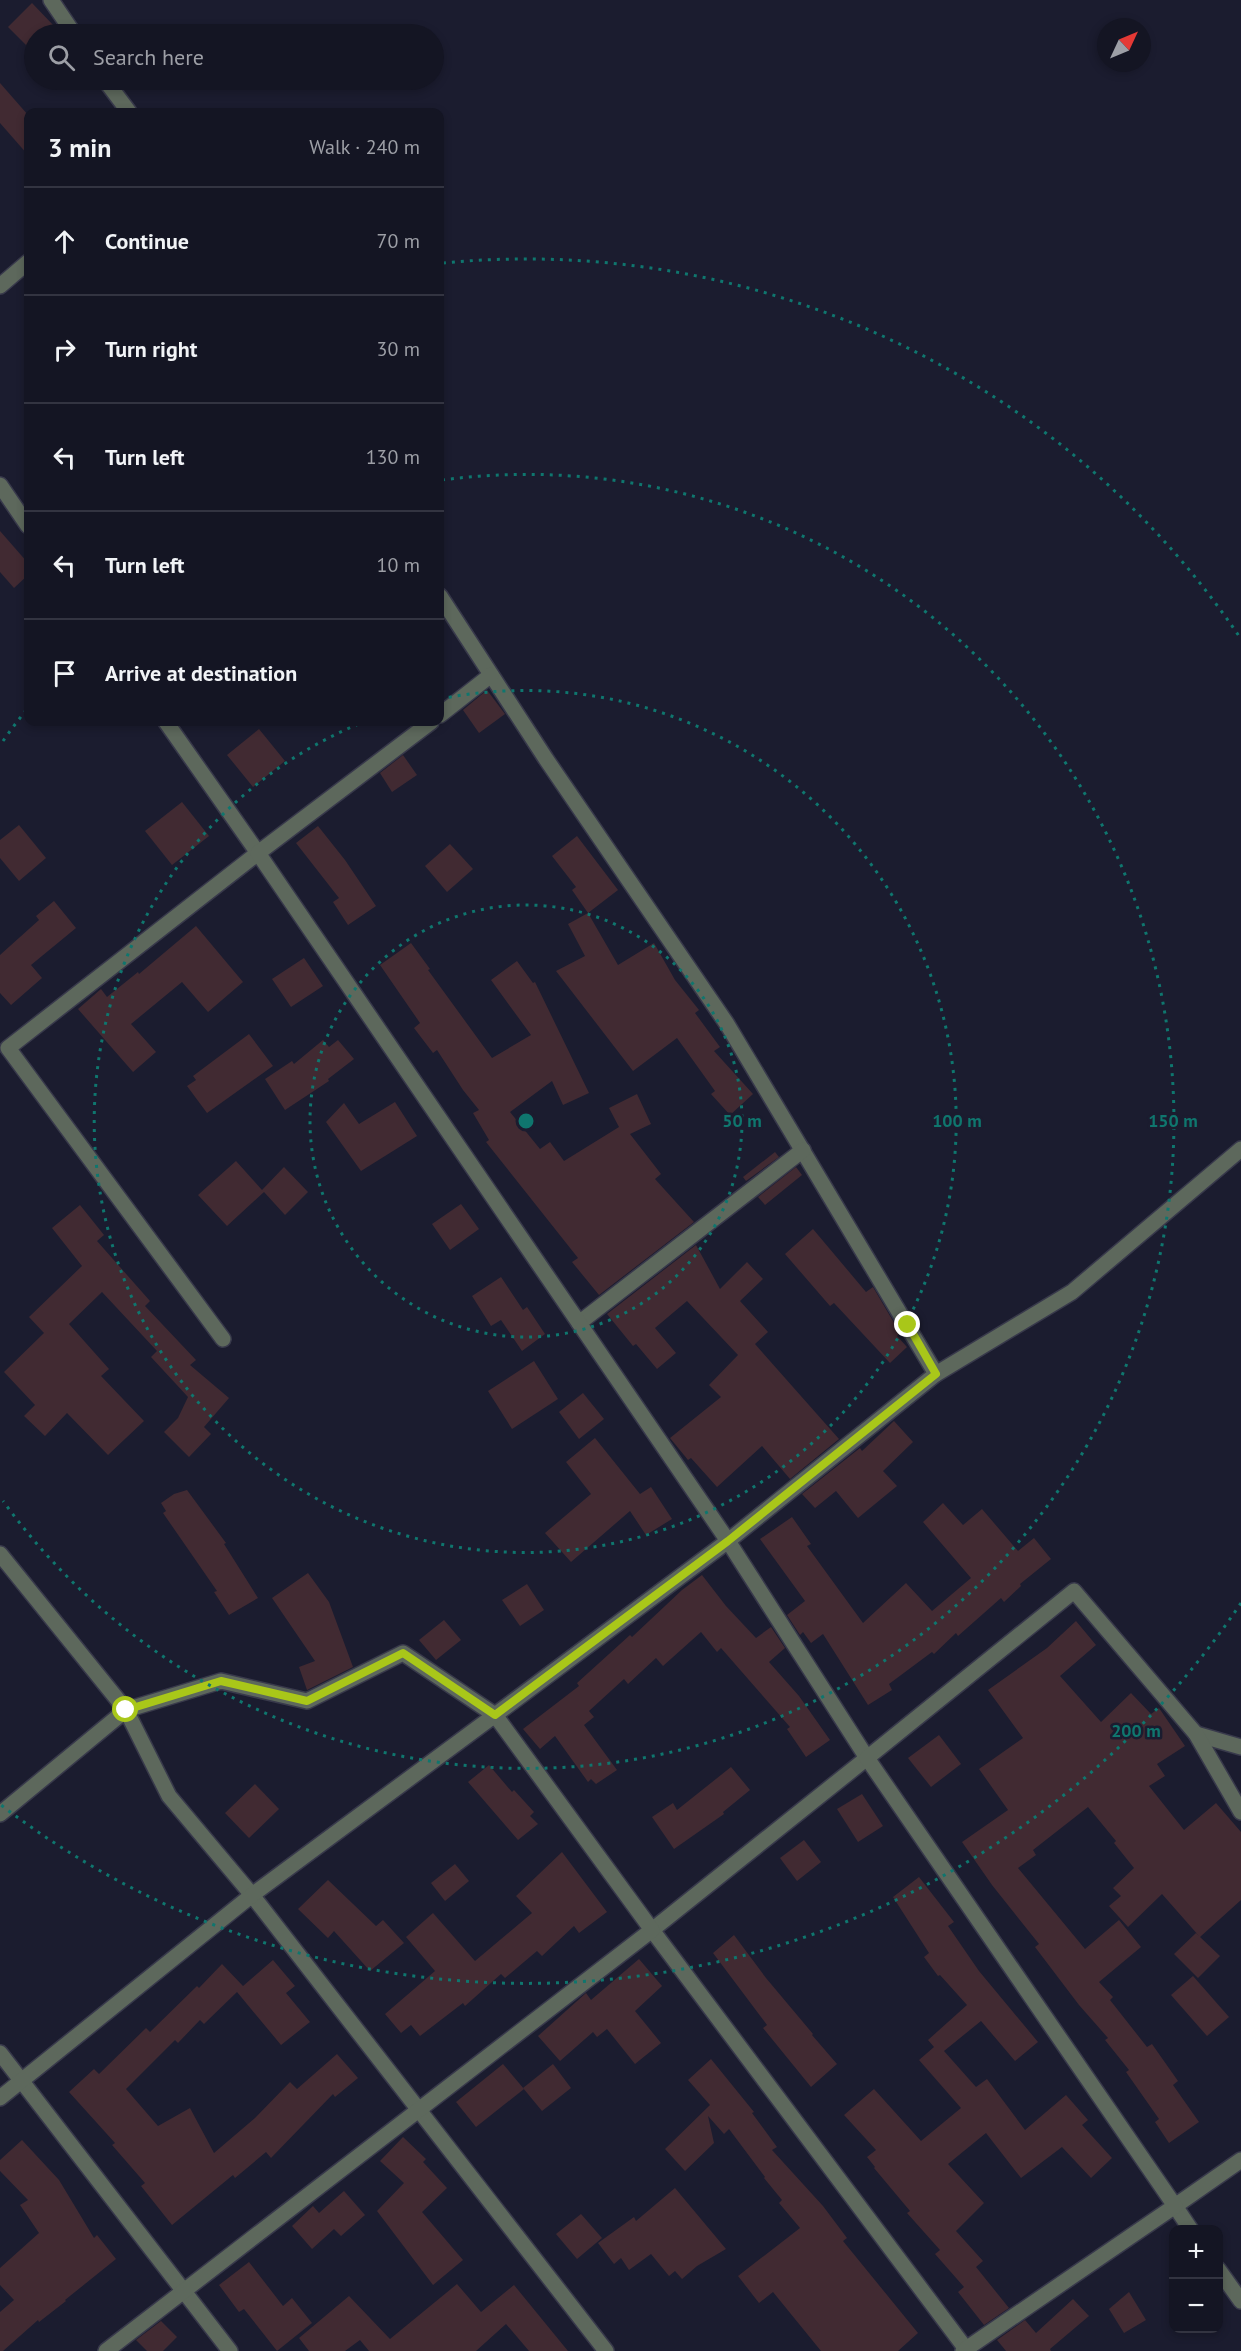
<!DOCTYPE html>
<meta charset="utf-8">
<style>
:root{--surface:#141523;--page:#212230;--text:#f1f3f6;--muted:#9d9fa6;--line:#333441}
body{margin:0;font-family:"PT Sans",sans-serif;background:var(--page);color:var(--text)}
.controls{position:absolute;right:18px;bottom:18px;display:grid;overflow:hidden;border-radius:12px;box-shadow:0 3px 9px #0003}
.controls button{width:54px;height:54px;display:grid;place-items:center;padding:0;border:0;border-bottom:2px solid var(--line);background:var(--surface);color:var(--text);font:30px sans-serif}
.compass{position:absolute;left:1097px;top:18px;width:54px;height:54px;border-radius:50%;background:var(--surface);box-shadow:0 3px 9px #0003;rotate:46deg}
.stop{position:absolute;width:18px;height:18px;margin:-14px;border:4px solid #a9c719;border-radius:50%;background:#fff}
.stop.end{background:#a9c719;border-color:#fff;box-shadow:0 2px 6px #0008}
.list{margin:0;padding:0;list-style:none}
h2{display:flex;justify-content:space-between;align-items:center;height:78px;margin:0;padding:0 24px;font-size:26px}
h2 small{font-size:20px;font-weight:400;color:var(--muted)}
.list li{display:grid;grid-template-columns:39px 1fr auto;gap:18px;align-items:center;box-sizing:border-box;height:108px;padding:0 24px;border-top:2px solid var(--line)}
.list b{display:block;font-size:22px;white-space:nowrap}
.list em{font-size:20px;font-style:normal;color:var(--muted)}
.icon{flex:none;width:33px;height:33px;fill:none;stroke:currentColor;stroke-width:2;stroke-linecap:round;stroke-linejoin:round}
.map{position:relative;flex:none;width:1241px;height:2351px;overflow:hidden}
.search{position:absolute;background:var(--surface);box-shadow:0 3px 9px #0003;left:24px;top:24px;width:420px;height:66px;display:flex;align-items:center;gap:15px;box-sizing:border-box;padding:0 21px;border-radius:33px;color:var(--muted);font-size:22px}
.panel{position:absolute;background:var(--surface);box-shadow:0 3px 9px #0003;left:24px;top:108px;width:420px;height:618px;border-radius:12px}
.map>svg:first-child{display:block}
.building{fill:#412a32}
.lines{fill:none;stroke-linecap:round;stroke-linejoin:round}
.street-casing{stroke:#38394b;stroke-width:18}
.street{stroke:#5d685c;stroke-width:15}
.route{stroke:#a9c719;stroke-width:8}
.ring{fill:none;stroke:#0f766e;stroke-width:3;stroke-dasharray:3 6}
.centre{fill:#0f766e;stroke:#1b1c2f;stroke-width:3}
.ring-label{font-size:18px;text-anchor:middle;font-weight:bold;fill:#0f766e;stroke:#1b1c2f;stroke-width:5;stroke-linejoin:round;paint-order:stroke}
</style>
<div class="map">
<svg width="1241" height="2351" viewBox="0 0 1241 2351">
<rect width="100%" height="100%" fill="#1b1c2f"/>
<g class="building">
<path d="M32,3L54,26L45,34H34V45L30,49L8,27Z"/>
<path d="M0,83L28,115V155L0,123Z"/>
<path d="M0,531L28,563V575L14,588L0,572Z"/>
<path d="M487,690L505,714L479,733L463,710Z"/>
<path d="M259,729L285,761L253,787L227,755Z"/>
<path d="M403,755L417,775L392,792L380,773Z"/>
<path d="M182,802L209,836L172,865L145,831Z"/>
<path d="M19,825L46,858L19,881L0,858V840Z"/>
<path d="M318,826L345,860L376,906L348,925L333,902L339,898L296,843Z"/>
<path d="M577,836L618,890L588,913L572,890L576,887L552,856Z"/>
<path d="M450,844L473,869L447,892L425,866Z"/>
<path d="M54,901L76,928L31,965L42,978L11,1005L0,993V955L39,920L36,916Z"/>
<path d="M588,913L618,965L654,943L675,980L699,1010L695,1013L720,1047L714,1051L753,1094L730,1115L711,1094L715,1091L677,1038L633,1071L556,971L585,956L568,924Z"/>
<path d="M196,926L243,982L208,1012L182,982L131,1024L156,1052L133,1072L78,1009L101,989L107,997L138,972L139,974Z"/>
<path d="M411,943L430,969L428,970L492,1058L531,1035L491,980L517,961L533,983L535,982L589,1093L563,1105L552,1081L510,1112L540,1149L550,1142L564,1161L619,1127L609,1108L637,1094L651,1124L630,1134L661,1174L655,1179L694,1222L599,1295L572,1262L578,1258L486,1142L489,1140L473,1113L479,1110L463,1090L437,1050L433,1053L414,1028L420,1023L380,965Z"/>
<path d="M304,958L323,986L291,1007L272,979Z"/>
<path d="M249,1034L273,1066L207,1113L187,1086L196,1080L193,1076Z"/>
<path d="M323,1040L329,1047L338,1040L354,1059L328,1079L329,1081L285,1110L265,1079L292,1061L294,1064Z"/>
<path d="M395,1102L417,1136L361,1171L326,1122L344,1103L359,1124Z"/>
<path d="M775,1152L779,1157L746,1181L743,1177Z"/>
<path d="M236,1161L262,1190L284,1167L308,1192L285,1215L264,1192L227,1226L198,1195Z"/>
<path d="M796,1167L802,1175L765,1205L758,1197Z"/>
<path d="M461,1204L479,1229L450,1250L432,1224Z"/>
<path d="M80,1205L104,1235L97,1241L150,1301L145,1306L196,1360L190,1365L229,1398L204,1427L211,1434L189,1457L164,1432L178,1418L188,1397L151,1357L157,1351L102,1292L69,1324L109,1369L101,1376L144,1421L108,1455L67,1413L45,1436L24,1416L35,1405L4,1372L44,1333L29,1317L82,1266L52,1228Z"/>
<path d="M813,1229L866,1292L873,1287L900,1333L897,1336L907,1347L890,1363L834,1303L830,1306L785,1254Z"/>
<path d="M696,1245L720,1289L747,1262L763,1279L740,1301L768,1332L755,1344L839,1439L790,1479L762,1446L717,1487L691,1458L688,1460L670,1438L721,1397L709,1385L738,1355L687,1301L655,1328L676,1353L657,1369L636,1344L633,1346L607,1314Z"/>
<path d="M501,1277L523,1310L527,1307L545,1334L522,1351L501,1320L491,1326L472,1296Z"/>
<path d="M534,1361L558,1399L512,1429L488,1391Z"/>
<path d="M583,1393L604,1419L579,1439L559,1412Z"/>
<path d="M894,1421L913,1442L883,1471L897,1486L858,1518L836,1491L815,1508L802,1494L860,1448L862,1451Z"/>
<path d="M595,1438L640,1494L651,1487L672,1519L646,1535L630,1511L571,1562L545,1533L591,1494L566,1462Z"/>
<path d="M187,1490L226,1543L224,1544L258,1598L229,1615L214,1592L217,1591L163,1513L166,1511L161,1503L174,1494Z"/>
<path d="M943,1503L963,1525L982,1509L1018,1551L1034,1538L1051,1559L1020,1584L1021,1586L1004,1602L1001,1598L958,1636L956,1633L934,1654L932,1652L889,1684L892,1690L868,1705L823,1634L811,1643L803,1632L800,1635L787,1615L805,1601L760,1539L792,1517L811,1544L807,1546L863,1623L906,1583L932,1611L971,1578L923,1522Z"/>
<path d="M308,1573L329,1602L353,1667L307,1690L299,1667L315,1661L272,1598Z"/>
<path d="M702,1575L726,1606L756,1638L771,1627L785,1648L769,1662L799,1696L830,1740L806,1757L787,1729L790,1727L721,1648L717,1652L701,1632L663,1666L656,1658L628,1684L624,1679L589,1711L594,1717L584,1725L617,1770L596,1784L591,1779L588,1782L555,1736L540,1749L523,1729L579,1686L577,1683L630,1635L632,1637L682,1590Z"/>
<path d="M527,1584L544,1610L520,1626L502,1600Z"/>
<path d="M444,1620L461,1640L436,1660L419,1640Z"/>
<path d="M1076,1621L1096,1645L1060,1676L1101,1722L1131,1693L1151,1714L1159,1708L1185,1746L1157,1764L1165,1776L1149,1786L1184,1830L1216,1803L1241,1832V1900L1200,1937L1220,1956L1198,1978L1174,1954L1196,1933L1199,1936L1162,1894L1128,1927L1109,1906L1121,1896L1113,1888L1134,1868L1114,1843L1116,1841L1088,1807L1033,1850L1036,1855L1018,1868L1085,1949L1119,1920L1141,1947L1099,1982L1113,1997L1110,2000L1147,2047L1152,2044L1178,2081L1173,2085L1199,2122L1169,2143L1155,2122L1159,2119L1126,2072L1129,2070L1105,2040L1108,2038L1079,2005L1035,1947L1039,1944L992,1885L962,1842L1008,1810L979,1769L1023,1738L988,1690L1047,1648Z"/>
<path d="M939,1735L961,1764L931,1787L908,1758Z"/>
<path d="M489,1765L512,1792L514,1790L534,1812L530,1816L538,1824L518,1840L468,1782Z"/>
<path d="M731,1767L750,1790L723,1812L724,1814L674,1849L652,1817L673,1803L677,1810Z"/>
<path d="M255,1784L279,1809L249,1838L225,1813Z"/>
<path d="M862,1794L883,1826L858,1842L837,1809Z"/>
<path d="M804,1840L821,1862L797,1881L780,1858Z"/>
<path d="M562,1852L607,1912L579,1933L574,1926L542,1956L537,1951L505,1978L501,1974L465,2006L463,2003L420,2036L411,2025L401,2033L385,2014L435,1971L406,1937L433,1913L475,1961L532,1913L516,1896Z"/>
<path d="M455,1864L469,1881L445,1901L431,1883Z"/>
<path d="M919,1877L954,1922L948,1926L979,1971L1038,2042L1015,2061L981,2021L944,2051L976,2087L987,2079L1025,2130L1066,2095L1088,2120L1082,2125L1112,2158L1091,2178L1062,2147L1021,2178L986,2133L948,2164L984,2203L956,2231L983,2261L976,2267L1009,2308L984,2325L958,2292L964,2287L935,2254L940,2250L907,2213L910,2211L874,2168L875,2167L867,2157L876,2150L844,2115L874,2089L921,2141L961,2108L919,2060L934,2047L928,2040L967,2005L940,1975L938,1976L924,1957L929,1953L893,1897Z"/>
<path d="M328,1880L376,1926L383,1920L404,1943L370,1971L334,1931L328,1938L298,1909Z"/>
<path d="M734,1935L766,1978L813,2034L812,2035L837,2064L811,2087L763,2028L767,2025L713,1953Z"/>
<path d="M639,1959L662,1986L635,2011L661,2043L635,2064L607,2029L597,2037L593,2032L560,2061L538,2036L586,1993L591,2000Z"/>
<path d="M273,1960L295,1986L286,1993L310,2022L281,2045L237,1992L204,2024L200,2020L178,2043L175,2040L126,2089L158,2126L190,2108L214,2153L255,2118L290,2082L297,2089L337,2054L358,2078L335,2097L333,2094L271,2158L266,2152L235,2178L233,2175L172,2225L141,2186L145,2183L112,2145L115,2143L69,2092L94,2069L99,2074L146,2028L150,2032L197,1986L199,1988L222,1964L243,1986Z"/>
<path d="M1193,1976L1229,2017L1207,2036L1171,1995Z"/>
<path d="M711,2059L754,2112L752,2113L777,2147L772,2150L823,2206L847,2238L843,2241L918,2333L898,2351H821L773,2292L759,2303L738,2276L800,2228L779,2203L782,2200L764,2178L765,2177L729,2129L724,2134L708,2116L714,2143L685,2171L665,2149L710,2105L688,2080Z"/>
<path d="M503,2064L524,2089L476,2127L456,2102Z"/>
<path d="M553,2064L571,2088L542,2111L523,2088Z"/>
<path d="M403,2137L426,2159L423,2162L447,2188L422,2212L463,2260L433,2285L377,2211L404,2183L380,2161Z"/>
<path d="M22,2140L59,2180L94,2238L97,2235L116,2259L65,2300L66,2301L39,2322L38,2320L3,2351H0V2312L14,2300L0,2285V2268L39,2233L20,2205L28,2200L0,2171V2160Z"/>
<path d="M675,2188L726,2249L697,2266L682,2279L675,2271L669,2276L651,2254L629,2270L621,2258L614,2264L598,2243L634,2217L636,2221Z"/>
<path d="M344,2191L365,2215L341,2236L334,2229L312,2249L292,2226L313,2206L319,2213Z"/>
<path d="M581,2214L602,2238L577,2259L556,2234Z"/>
<path d="M249,2262L283,2306L292,2298L312,2323L277,2351L244,2309L239,2312L219,2285Z"/>
<path d="M457,2284L481,2312L514,2285L568,2351H529L506,2324L476,2351H369L360,2340L345,2351H309L299,2338L349,2296L390,2339Z"/>
<path d="M1129,2292L1146,2320L1124,2333L1109,2309Z"/>
<path d="M1073,2299L1089,2316L1050,2349L1051,2351H1006L997,2340L1025,2320L1036,2333Z"/>
<path d="M161,2321L177,2337L163,2351H147L136,2340Z"/>
</g>
<g class="lines">
<defs>
<g id="street">
<path d="M51,0L74,34"/>
<path d="M105,80L129,112"/>
<path d="M0,286L28,262"/>
<path d="M0,485L28,526"/>
<path d="M440,596L546,759L727,1024L936,1374L728,1541L867,1758L652,1930L966,2349L963,2351"/>
<path d="M440,715L491,675"/>
<path d="M166,722L258,853L8,1048L223,1339"/>
<path d="M579,1323L803,1150"/>
<path d="M936,1374L1072,1292L1241,1149"/>
<path d="M0,1554L126,1710L169,1796L252,1895L606,2351"/>
<path d="M1196,1734L1241,1747"/>
<path d="M0,1814L126,1710L221,1681L307,1701L403,1653L495,1715L728,1541L258,853L431,722"/>
<path d="M0,2053L230,2351"/>
<path d="M0,2098L252,1895L495,1715L652,1930L106,2351"/>
<path d="M1191,2230L1175,2206L1241,2160"/>
<path d="M1218,2269L1241,2301"/>
<path d="M967,2351L966,2349L1175,2206L867,1758L1074,1591L1196,1734L1241,1812"/>
</g>
</defs>
<use href="#street" class="street-casing"/>
<use href="#street" class="street"/>
</g>
<g class="lines">
<path class="route" d="M126,1710L221,1681L307,1701L403,1653L495,1715L728,1541L936,1374L908,1325"/>
</g>
<g class="ring">
<circle cx="526" cy="1121" r="216"/>
<path d="M440 699A431 431 0 1 1 361 723"/>
<path d="M3 741A647 647 0 0 1 27 709M442 480A647 647 0 1 1 3 1501"/>
<path d="M1241 1603A862 862 0 0 1 1 1805M443 263A862 862 0 0 1 1241 639"/>
</g>
<circle cx="526" cy="1121" r="9" class="centre"/>
<g class="ring-label">
<text x="742" y="1127">50 m</text>
<text x="957" y="1127">100 m</text>
<text x="1173" y="1127">150 m</text>
<text x="1136" y="1737">200 m</text>
</g>
</svg>
<div class="controls">
<button>+</button>
<button>−</button>
</div>
<svg class="compass" viewBox="-18 -18 36 36"><path d="M0-13l5 13h-10z" fill="#e53935"/><path d="M0 13l5-13h-10z" fill="#9d9fa6"/></svg>
<div class="stop" style="left:126px;top:1710px"></div>
<div class="stop end" style="left:908px;top:1325px"></div>
<div class="search"><svg class="icon" aria-label="search" viewBox="0 0 24 24"><circle cx="10" cy="10" r="6"/><path d="M15 15l6 6"/></svg>Search here</div>
<section class="panel">
<h2>3 min<small>Walk · 240 m</small></h2>
<ul class="list">
<li><svg class="icon" aria-label="ahead" viewBox="0 0 24 24"><path d="M12 20V5M6 11l6-6 6 6"/></svg><div><b>Continue</b></div><em>70 m</em></li>
<li><svg class="icon" aria-label="right" viewBox="0 0 24 24"><path d="M7 20v-9h11M14 6l5 5-5 5"/></svg><div><b>Turn right</b></div><em>30 m</em></li>
<li><svg class="icon" aria-label="left" viewBox="0 0 24 24"><path d="M17 20v-9H6M10 6l-5 5 5 5"/></svg><div><b>Turn left</b></div><em>130 m</em></li>
<li><svg class="icon" aria-label="left" viewBox="0 0 24 24"><path d="M17 20v-9H6M10 6l-5 5 5 5"/></svg><div><b>Turn left</b></div><em>10 m</em></li>
<li><svg class="icon" aria-label="arrive" viewBox="0 0 24 24"><path d="M6 21V4h12l-3 4 3 4H6"/></svg><div><b>Arrive at destination</b></div></li>
</ul>
</section>
</div>
